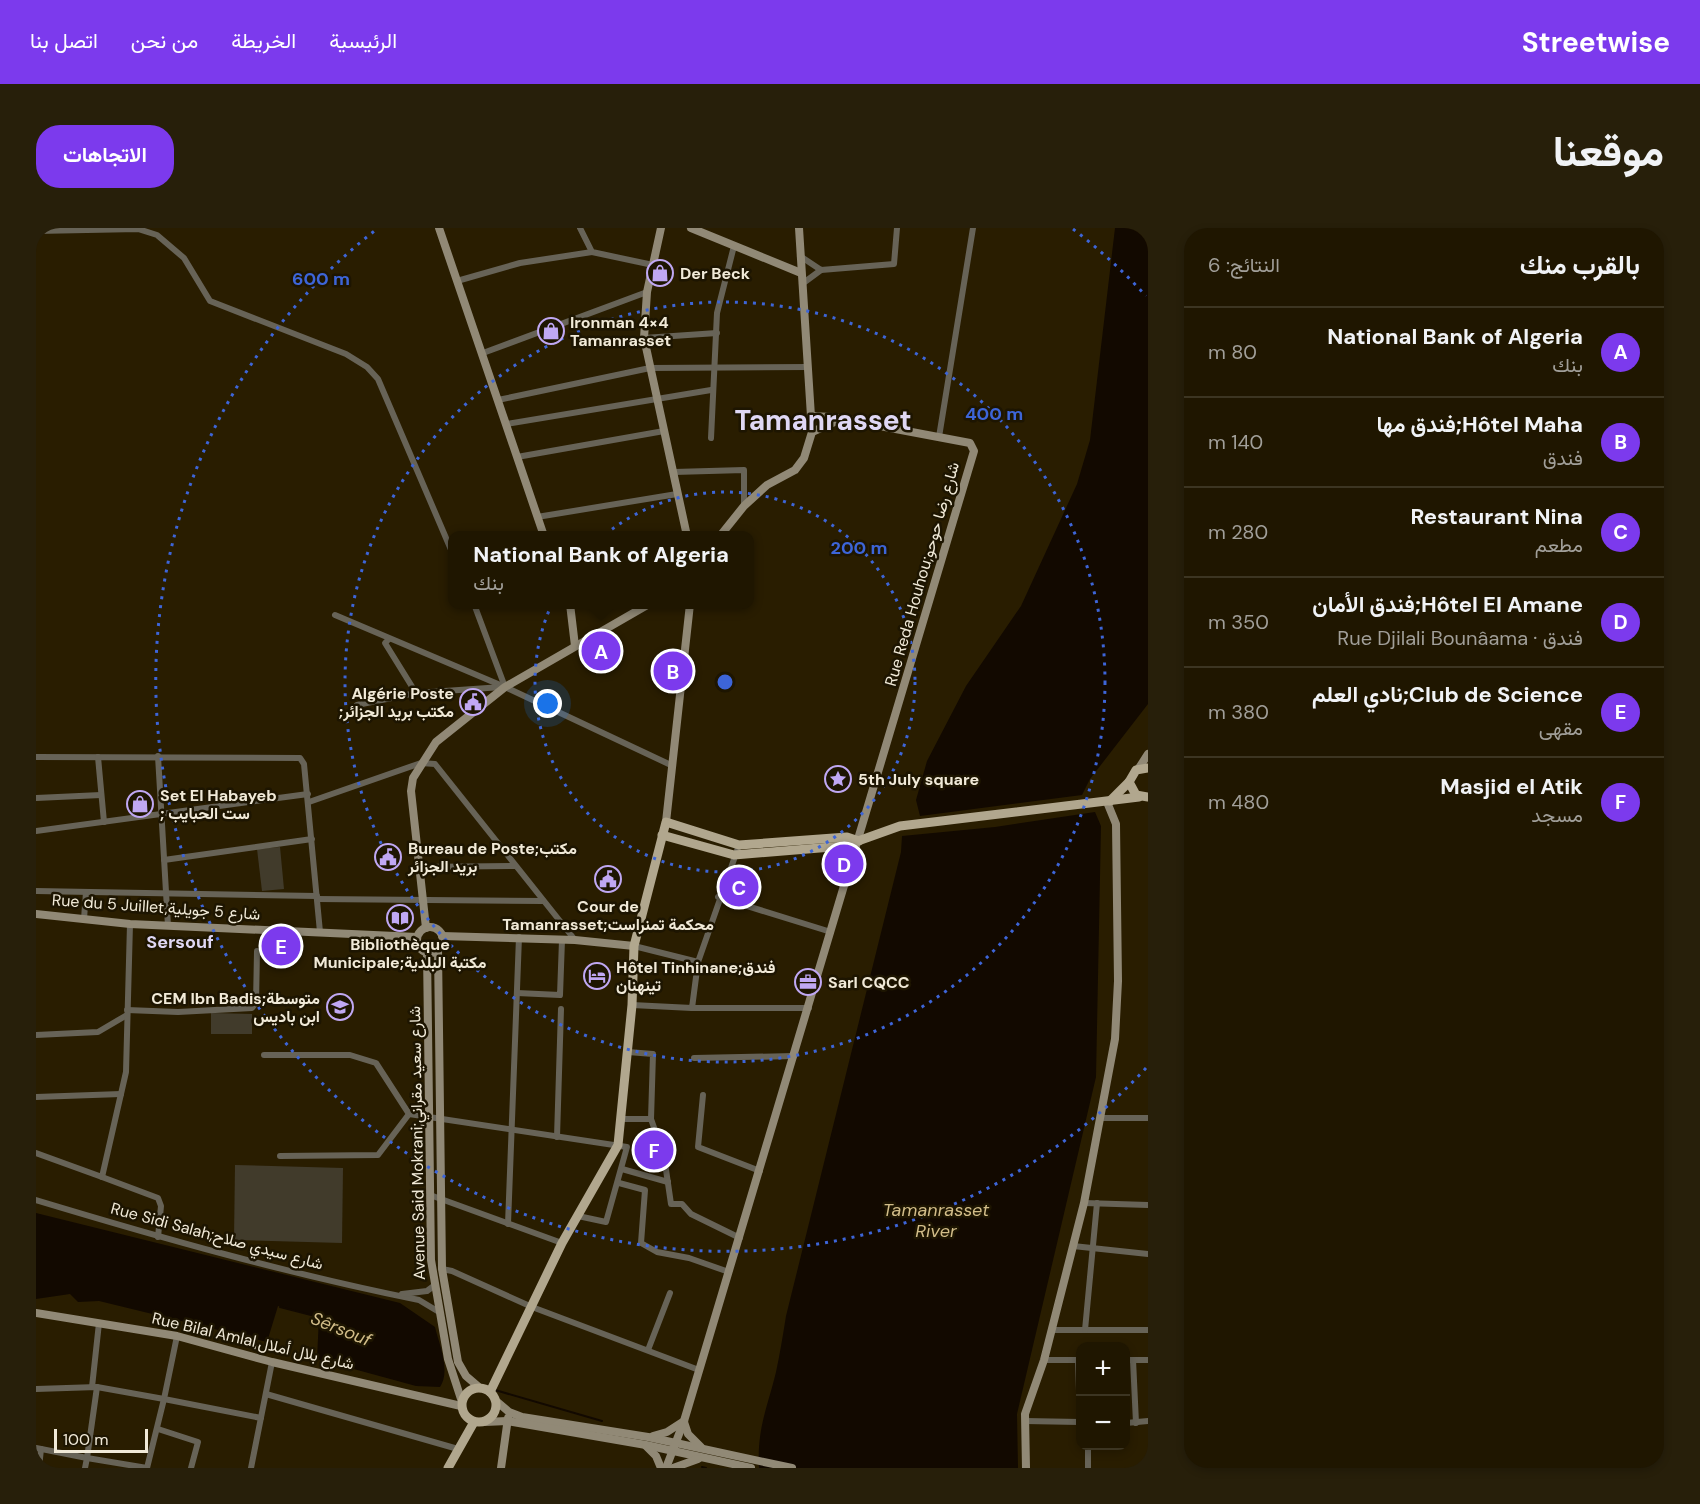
<!DOCTYPE html>
<html lang="ar">
<meta charset="utf-8">
<style>
:root{--surface:#1f1600;--page:#271f0a;--text:#f1f3f6;--muted:#a19f99;--line:#3c3522;--accent:#7c3aed}
body{margin:0;font-family:"DM Sans",Vazirmatn,sans-serif;background:var(--page);color:var(--text);direction:rtl}
.controls{position:absolute;right:18px;bottom:18px;display:grid;overflow:hidden;border-radius:12px;box-shadow:0 3px 9px #0003}
.controls button{width:54px;height:54px;display:grid;place-items:center;padding:0;border:0;border-bottom:2px solid var(--line);background:var(--surface);color:var(--text);font:30px sans-serif}
.scale{position:absolute;left:18px;bottom:15px;width:94px;box-sizing:border-box;padding-left:6px;border:3px solid #f1ead8;border-top:0;font-size:16px;line-height:21px;white-space:nowrap;color:#f1ead8;-webkit-text-stroke:4px #1d1501;paint-order:stroke}
.you{position:absolute;left:512px;top:476px;width:21px;height:21px;margin:-15px;border:4px solid #fff;border-radius:50%;background:#1a73e8;box-shadow:0 0 0 9px #1a73e833}
.badge{display:grid;place-items:center;width:39px;height:39px;border-radius:50%;background:var(--accent);color:#fff;font-size:20px;font-weight:700}
.pin{position:absolute;translate:-50% -50%;border:3px solid #fff;box-shadow:0 2px 6px #0006}
.popup{position:absolute;left:412px;top:303px;width:306px;height:78px;box-sizing:border-box;display:grid;place-content:center;border-radius:12px;background:var(--surface);filter:drop-shadow(0 2px 4px #0005);font-size:20px;white-space:nowrap;color:var(--muted)}
.popup b{font-size:22px;color:var(--text)}
.popup::after{content:'';position:absolute;left:50%;top:100%;margin-left:-12px;border:12px solid transparent;border-top-color:var(--surface)}
.list{margin:0;padding:0;list-style:none}
h2{display:flex;justify-content:space-between;align-items:center;height:78px;margin:0;padding:0 24px;font-size:26px}
h2 small{font-size:20px;font-weight:400;color:var(--muted)}
.list li{display:grid;grid-template-columns:39px 1fr auto;gap:18px;align-items:center;box-sizing:border-box;height:90px;padding:0 24px;border-top:2px solid var(--line)}
.list b{display:block;font-size:22px;white-space:nowrap}
.list p{margin:0;font-size:20px;white-space:nowrap;color:var(--muted)}
.list em{font-size:20px;font-style:normal;color:var(--muted)}
.map{position:relative;flex:none;width:1112px;height:1240px;overflow:hidden;direction:ltr;border-radius:24px}
header{display:flex;align-items:center;gap:36px;box-sizing:border-box;height:84px;padding:0 30px;background:var(--accent);color:#fff}
header strong{font-size:28px}
nav{display:flex;gap:33px;margin-inline-start:auto;font-size:21px}
.intro{display:flex;align-items:center;justify-content:space-between;box-sizing:border-box;height:144px;padding:0 36px}
h1{margin:0;font-size:42px}
.button{padding:15px 27px;border-radius:24px;background:var(--accent);color:#fff;font-size:21px;font-weight:700}
main{display:flex;gap:36px;padding:0 36px}
aside{flex:1;background:var(--surface);border-radius:24px;box-shadow:0 3px 9px #0003}
.map>svg:first-child{display:block}
.green{fill:#413b2b}
.water{fill:#120900}
.lines{fill:none;stroke-linecap:round;stroke-linejoin:round}
.stream{stroke:#120900;stroke-width:2}
.street{stroke:#676357;stroke-width:6}
.secondary{stroke:#918976;stroke-width:8}
.primary{stroke:#b1a78e;stroke-width:9}
.ring{fill:none;stroke:#3d65d8;stroke-width:3;stroke-dasharray:3 6}
.labels{text-anchor:middle;dominant-baseline:central;stroke-width:5;stroke-linejoin:round;paint-order:stroke}
.poi-label{font-size:16px;font-weight:bold;fill:#f1ead8;stroke:#1d1501;text-anchor:start}
.street-label{font-size:16px;fill:#f1ead8;stroke:#1d1501}
.neighbourhood-label{font-size:18px;font-weight:bold;fill:#dfd7f4;stroke:#1d1501}
.water-label{font-size:18px;font-style:italic;fill:#d2bd89;stroke:#1d1501}
.town-label{font-size:28px;font-weight:bold;fill:#dfd7f4;stroke:#1d1501}
.centre{fill:#3d65d8;stroke:#1d1501;stroke-width:3}
.ring-label{font-size:18px;text-anchor:middle;font-weight:bold;fill:#3d65d8;stroke:#1d1501;stroke-width:5;stroke-linejoin:round;paint-order:stroke}
</style>
<header>
<strong>Streetwise</strong>
<nav><a>الرئيسية</a><a>الخريطة</a><a>من نحن</a><a>اتصل بنا</a></nav>
</header>
<div class="intro"><h1>موقعنا</h1><a class="button">الاتجاهات</a></div>
<main>
<aside>
<h2>بالقرب منك<small>النتائج: 6</small></h2>
<ul class="list">
<li><span class="badge">A</span><div><b>National Bank of Algeria</b><p>بنك</p></div><em>80 m</em></li>
<li><span class="badge">B</span><div><b>Hôtel Maha;فندق مها</b><p>فندق</p></div><em>140 m</em></li>
<li><span class="badge">C</span><div><b>Restaurant Nina</b><p>مطعم</p></div><em>280 m</em></li>
<li><span class="badge">D</span><div><b>Hôtel El Amane;فندق الأمان</b><p>فندق · Rue Djilali Bounâama</p></div><em>350 m</em></li>
<li><span class="badge">E</span><div><b>Club de Science;نادي العلم</b><p>مقهى</p></div><em>380 m</em></li>
<li><span class="badge">F</span><div><b>Masjid el Atik</b><p>مسجد</p></div><em>480 m</em></li>
</ul>
</aside>
<div class="map">
<svg width="1112" height="1240" viewBox="0 0 1112 1240">
<rect width="100%" height="100%" fill="#291d00"/>
<g class="green">
<path d="M244,619L248,661L226,663L221,621Z"/>
<path d="M175,785L216,786V806H175Z"/>
<path d="M199,937L307,940L306,1015L198,1012Z"/>
</g>
<g class="water">
<path d="M1079,0H1112V476L1054,551L1046,567L884,588L880,572L891,533L930,458L985,378L1041,256L1054,212Z"/>
<path d="M1059,584L1065,598L1060,849L981,1186L982,1240H723C721,1200 731,1181 740,1144C744,1125 747,1107 750,1088L865,624L866,608L959,599Z"/>
<path d="M0,985L364,1075L399,1099C403,1116 415,1143 404,1159L380,1158L281,1131L283,1089L242,1078L231,1114L63,1073L42,1074L34,1066L0,1071Z"/>
</g>
<g class="lines">
<g class="stream">
<path d="M244,1079L279,1088"/>
<path d="M459,1162L566,1193"/>
<path d="M666,1239L670,1240"/>
</g>
<g class="street">
<path d="M544,0L556,24L617,37"/>
<path d="M0,3L102,1L121,7L148,30L174,73L310,126L331,139L342,151L416,324"/>
<path d="M764,28L785,42L858,36L861,0"/>
<path d="M421,53L484,35L556,24"/>
<path d="M766,56L785,42"/>
<path d="M608,110L681,105"/>
<path d="M447,125L611,64"/>
<path d="M462,172L614,140L772,139"/>
<path d="M470,196L675,162"/>
<path d="M903,209L937,0"/>
<path d="M675,210L681,85L698,18"/>
<path d="M481,229L628,203"/>
<path d="M638,244L708,242V278"/>
<path d="M501,289L641,266"/>
<path d="M438,376L469,459"/>
<path d="M299,387L469,459L637,538"/>
<path d="M353,411L349,415L380,465"/>
<path d="M321,477L380,465L466,459"/>
<path d="M122,528L132,698"/>
<path d="M0,529L264,530L268,536L284,704"/>
<path d="M62,529L68,594"/>
<path d="M0,570L65,567"/>
<path d="M273,574L385,535L399,536L539,712"/>
<path d="M0,603L272,566"/>
<path d="M128,632L276,611"/>
<path d="M383,639L479,638"/>
<path d="M0,663L281,668"/>
<path d="M682,669L795,704"/>
<path d="M281,671L507,673"/>
<path d="M48,691L50,664"/>
<path d="M598,718L662,734L703,617"/>
<path d="M481,765L524,767L526,712"/>
<path d="M596,777L656,780L662,734"/>
<path d="M656,780H773"/>
<path d="M91,782L142,784L216,780L220,775L221,723"/>
<path d="M0,807L62,804L91,787"/>
<path d="M592,824L617,826L615,891"/>
<path d="M228,827H314L340,835L373,886"/>
<path d="M658,830L758,828"/>
<path d="M667,867L662,919L724,943"/>
<path d="M0,869L85,866"/>
<path d="M373,886L591,919L570,994L542,988"/>
<path d="M1064,890H1112"/>
<path d="M586,891H615L628,928L635,976H646L655,986L704,1010"/>
<path d="M521,909L525,781"/>
<path d="M0,925L66,949L90,844L94,696"/>
<path d="M244,928L342,927L373,886"/>
<path d="M586,941L632,954"/>
<path d="M66,949L122,970L125,978L122,1009"/>
<path d="M583,955L609,962L605,1015L621,1024L653,1030L693,1044"/>
<path d="M394,967L526,1015"/>
<path d="M0,972C126,1010 253,1046 383,1072L403,1084"/>
<path d="M1048,975L1112,977"/>
<path d="M472,996L483,709"/>
<path d="M1037,1018L1112,1026"/>
<path d="M406,1041L416,1043L496,1079L663,1142"/>
<path d="M366,1066L391,1063L399,1057"/>
<path d="M1016,1102H1112"/>
<path d="M1049,1102L1061,975"/>
<path d="M141,1108L128,1171L225,1190"/>
<path d="M612,1122L634,1065"/>
<path d="M1008,1132H1043"/>
<path d="M1042,1132L1044,1194"/>
<path d="M1090,1132H1112"/>
<path d="M1097,1132L1100,1195"/>
<path d="M56,1159L63,1095"/>
<path d="M0,1161L61,1159L128,1171L111,1240"/>
<path d="M230,1166L422,1221"/>
<path d="M989,1193L1044,1194"/>
<path d="M1090,1195L1112,1193"/>
<path d="M122,1201L162,1214L155,1240"/>
<path d="M1052,1218V1240"/>
<path d="M0,1220L51,1230L61,1159"/>
<path d="M3,1240L5,1221"/>
<path d="M49,1240L51,1230L111,1240"/>
<path d="M215,1240L236,1134"/>
</g>
<g class="secondary">
<path d="M403,0L508,308"/>
<path d="M625,0L611,64L608,110L651,308"/>
<path d="M655,0L765,45"/>
<path d="M776,204L805,191"/>
<path d="M684,308L708,278L731,257L759,242L768,230L776,204L763,0"/>
<path d="M534,376L539,418"/>
<path d="M1103,540L1112,526"/>
<path d="M630,594L654,376"/>
<path d="M0,686L94,696L381,709"/>
<circle cx="394" cy="712" r="13"/>
<path d="M390,700L375,563L377,550L400,514L469,459L613,376"/>
<path d="M406,708L539,712L598,718"/>
<path d="M402,722L406,1041L422,1134L430,1148L444,1160"/>
<path d="M391,724L395,1032L412,1131L426,1174"/>
<path d="M0,1085L141,1108L236,1134L425,1178"/>
<path d="M459,1172L473,1184L486,1189L612,1209L756,1240"/>
<path d="M449,1194L471,1193L610,1217L715,1240"/>
<path d="M648,1194L652,1206L665,1219"/>
<path d="M617,1208L631,1204L648,1193"/>
<path d="M610,1218L620,1228L625,1240"/>
<path d="M465,1240L472,1190"/>
<path d="M630,1240L648,1193L938,223L934,215L796,189L776,188"/>
<path d="M637,1240L662,1231"/>
<path d="M990,1240L989,1186L1008,1132L1048,975L1079,811L1082,753L1080,596L1071,574"/>
</g>
<g class="primary">
<path d="M1112,540L1100,542L1093,554L1100,567L1112,569"/>
<path d="M1074,573L1093,554"/>
<path d="M626,607L698,627L808,618L864,598L1103,569"/>
<circle cx="443" cy="1177" r="17"/>
<path d="M454,1164L526,1015L582,917L596,777L598,718L630,594L703,617L811,609L823,613"/>
<path d="M412,1240L438,1194"/>
</g>
</g>
<g class="ring">
<circle cx="689" cy="454" r="190"/>
<circle cx="689" cy="454" r="380"/>
<path d="M1110 840A571 571 0 1 1 341 1M1037 1A571 571 0 0 1 1110 68"/>
</g>
<defs>
<symbol id="shop-ring" viewBox="-11 -11 22 22"><circle r="9.5" fill="#1d1501" stroke="#c0a8f3" stroke-width="1.5"/><path d="M-5-2.5h2.3a2.7 3.5 0 0 1 5.4 0H5L5.5 6h-11ZM-1.5-2.5h3a1.5 2.3 0 0 0-3 0Z" fill="#c0a8f3"/></symbol>
<symbol id="civic-ring" viewBox="-11 -11 22 22"><circle r="9.5" fill="#1d1501" stroke="#c0a8f3" stroke-width="1.5"/><path d="M-.6-6.5H3V-4.5H.6V-3L4-1V1h2V6H-6V1h2V-1L-.6-3ZM-1.2 2.5V6h2.4V2.5Z" fill="#c0a8f3"/></symbol>
<symbol id="sight-ring" viewBox="-11 -11 22 22"><circle r="9.5" fill="#1d1501" stroke="#c0a8f3" stroke-width="1.5"/><path d="M0-6L1.8-2.2L6-1.7L2.9 1.2L3.7 5.4L0 3.3L-3.7 5.4L-2.9 1.2L-6-1.7L-1.8-2.2Z" fill="#c0a8f3"/></symbol>
<symbol id="library-ring" viewBox="-11 -11 22 22"><circle r="9.5" fill="#1d1501" stroke="#c0a8f3" stroke-width="1.5"/><path d="M-6-4Q-3-5.5-.7-3.5V5Q-3 3-6 4ZM6-4Q3-5.5 .7-3.5V5Q3 3 6 4Z" fill="#c0a8f3"/></symbol>
<symbol id="hotel-ring" viewBox="-11 -11 22 22"><circle r="9.5" fill="#1d1501" stroke="#c0a8f3" stroke-width="1.5"/><path d="M-6-4.5h1.5V1H6V5H4.5V3h-9V5H-6ZM-4 0a1.8 1.8 0 1 1 3.6 0ZM.5 0V-2.5h3Q6-2.5 6 0Z" fill="#c0a8f3"/></symbol>
<symbol id="office-ring" viewBox="-11 -11 22 22"><circle r="9.5" fill="#1d1501" stroke="#c0a8f3" stroke-width="1.5"/><path d="M-6-3h4V-5.5h4V-3h4V5H-6ZM-1-4.5V-3h2v-1.5ZM-6 0V1H6V0Z" fill="#c0a8f3"/></symbol>
<symbol id="school-ring" viewBox="-11 -11 22 22"><circle r="9.5" fill="#1d1501" stroke="#c0a8f3" stroke-width="1.5"/><path d="M0-5L7-2L0 1L-7-2ZM-4 1L0 2.5L4 1V4Q0 6-4 4Z" fill="#c0a8f3"/></symbol>
</defs>
<g fill-rule="evenodd">
<use href="#shop-ring" x="609" y="30" width="30" height="30"/>
<use href="#shop-ring" x="500" y="88" width="30" height="30"/>
<use href="#civic-ring" x="422" y="459" width="30" height="30"/>
<use href="#sight-ring" x="787" y="536" width="30" height="30"/>
<use href="#shop-ring" x="89" y="561" width="30" height="30"/>
<use href="#civic-ring" x="337" y="614" width="30" height="30"/>
<use href="#civic-ring" x="557" y="636" width="30" height="30"/>
<use href="#library-ring" x="349" y="675" width="30" height="30"/>
<use href="#hotel-ring" x="546" y="733" width="30" height="30"/>
<use href="#office-ring" x="757" y="739" width="30" height="30"/>
<use href="#school-ring" x="289" y="764" width="30" height="30"/>
</g>
<g class="labels">
<g class="poi-label">
<text x="644" y="45">Der Beck</text>
<text x="534" y="94">Ironman 4×4<tspan x="534" dy="18">Tamanrasset</tspan></text>
<text x="418" y="465" text-anchor="end">Algérie Poste<tspan x="418" dy="18">;مكتب بريد الجزائر</tspan></text>
<text x="822" y="551">5th July square</text>
<text x="124" y="567">Set El Habayeb<tspan x="124" dy="18">; ست الحبايب</tspan></text>
<text x="372" y="620">Bureau de Poste;مكتب<tspan x="372" dy="18">بريد الجزائر</tspan></text>
<text x="572" y="678" text-anchor="middle">Cour de<tspan x="572" dy="18">Tamanrasset;محكمة تمنراست</tspan></text>
<text x="364" y="716" text-anchor="middle">Bibliothèque<tspan x="364" dy="18">Municipale;مكتبة البلدية</tspan></text>
<text x="580" y="739">Hôtel Tinhinane;فندق<tspan x="580" dy="18">تينهنان</tspan></text>
<text x="792" y="754">Sarl CQCC</text>
<text x="284" y="770" text-anchor="end">CEM Ibn Badis;متوسطة<tspan x="284" dy="18">ابن باديس</tspan></text>
</g>
<g class="street-label">
<text transform="translate(886 346) rotate(-74)">Rue Reda Houhou;شارع رضا حوحو</text>
<text transform="translate(120 679) rotate(4)">Rue du 5 Juillet,شارع 5 جويلية</text>
<text transform="translate(381 915) rotate(-91)">Avenue Said Mokrani;شارع سعيد مقراني</text>
<text transform="translate(181 1008) rotate(15)">Rue Sidi Salah;شارع سيدي صلاح</text>
<text transform="translate(217 1113) rotate(13)">Rue Bilal Amlal,شارع بلال أملال</text>
</g>
<g class="neighbourhood-label">
<text x="144" y="714">Sersouf</text>
</g>
<g class="water-label">
<text x="900" y="982">Tamanrasset<tspan x="900" dy="21">River</tspan></text>
<text transform="translate(305 1101) rotate(22)">Sêrsouf</text>
</g>
<g class="town-label">
<text x="787" y="192">Tamanrasset</text>
</g>
</g>
<circle cx="689" cy="454" r="9" class="centre"/>
<g class="ring-label">
<text x="285" y="57">600 m</text>
<text x="958" y="192">400 m</text>
<text x="823" y="326">200 m</text>
</g>
</svg>
<div class="controls">
<button>+</button>
<button>−</button>
</div>
<div class="scale">100 m</div>
<div class="you"></div>
<div class="pin badge" style="left:565px;top:423px">A</div>
<div class="popup"><b>National Bank of Algeria</b>بنك</div>
<div class="pin badge" style="left:637px;top:443px">B</div>
<div class="pin badge" style="left:703px;top:659px">C</div>
<div class="pin badge" style="left:808px;top:636px">D</div>
<div class="pin badge" style="left:245px;top:718px">E</div>
<div class="pin badge" style="left:618px;top:922px">F</div>
</div>
</main>
